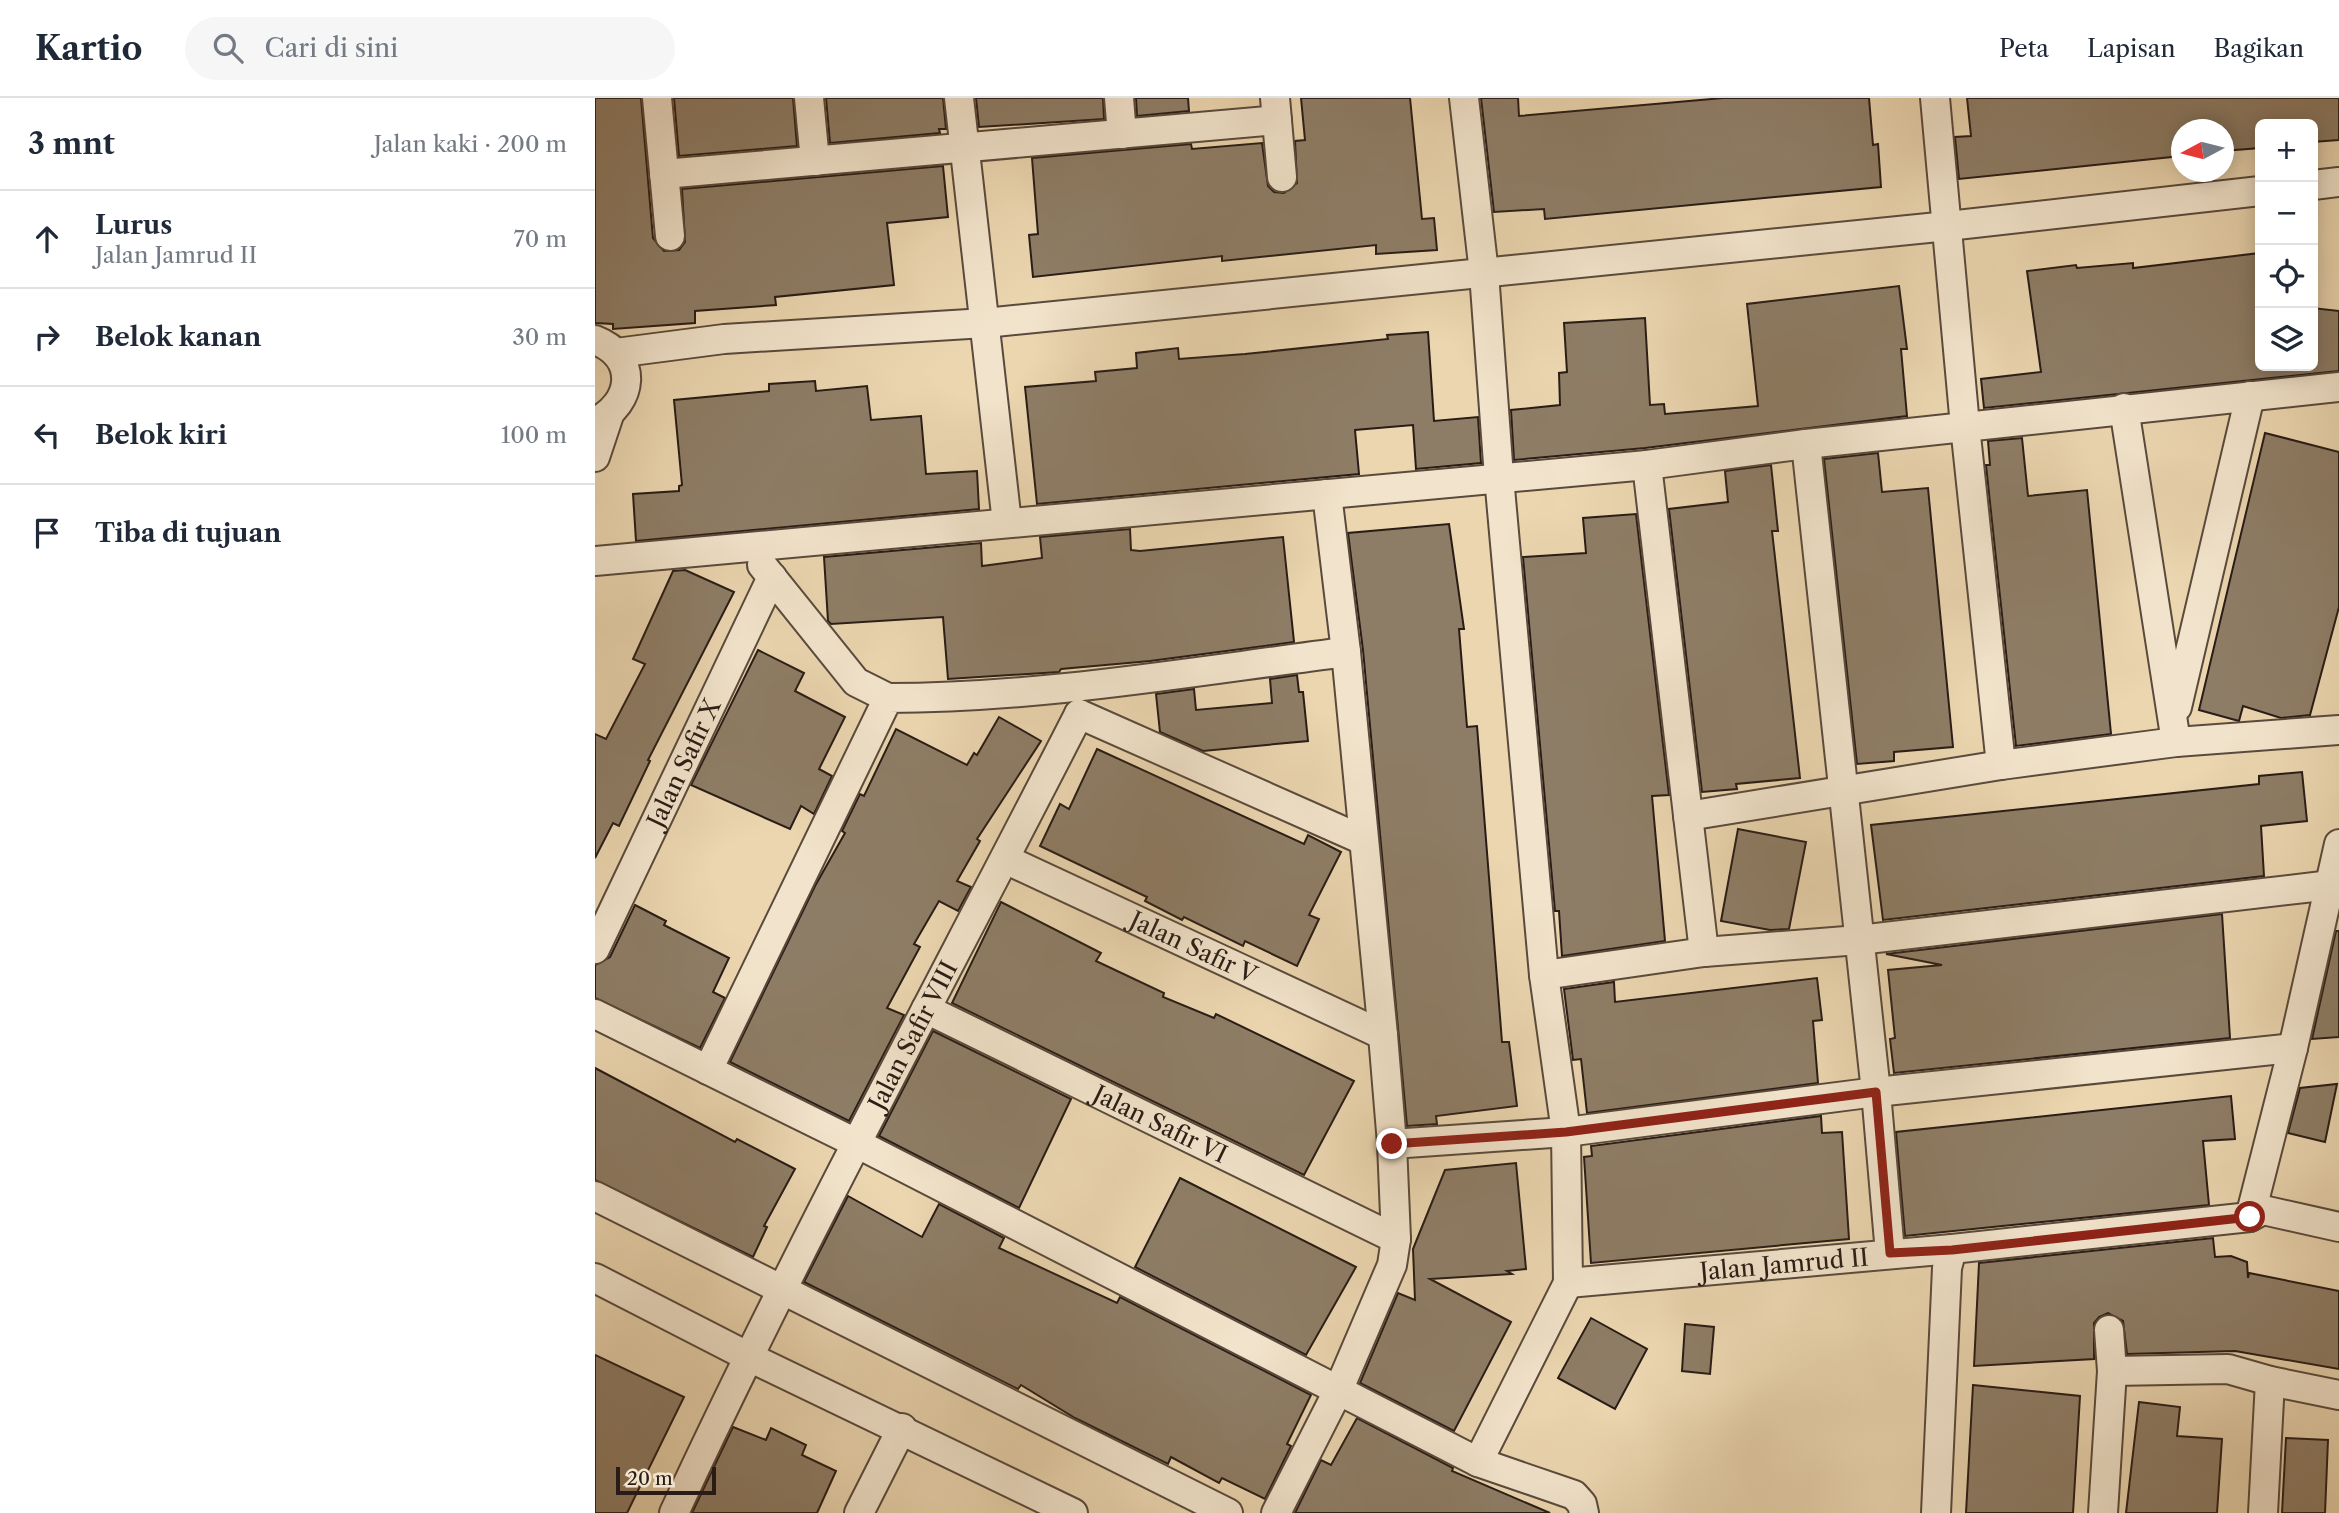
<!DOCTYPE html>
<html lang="id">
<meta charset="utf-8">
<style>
:root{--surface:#fff;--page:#f6f6f7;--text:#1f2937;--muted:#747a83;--line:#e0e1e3}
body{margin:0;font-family:"Libre Caslon Text",serif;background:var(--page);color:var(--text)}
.controls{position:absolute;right:21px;top:21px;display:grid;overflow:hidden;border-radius:10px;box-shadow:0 4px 18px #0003}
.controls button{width:63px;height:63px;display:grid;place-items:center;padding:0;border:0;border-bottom:2px solid var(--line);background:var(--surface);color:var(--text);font:35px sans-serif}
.compass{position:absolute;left:1576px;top:21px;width:63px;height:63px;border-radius:50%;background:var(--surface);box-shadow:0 4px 18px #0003;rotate:263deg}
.scale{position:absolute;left:21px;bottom:18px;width:100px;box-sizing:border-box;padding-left:7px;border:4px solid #291c16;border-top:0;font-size:19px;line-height:24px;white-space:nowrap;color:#291c16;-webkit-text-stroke:5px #f2e4cc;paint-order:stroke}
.stop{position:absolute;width:21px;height:21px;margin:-16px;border:5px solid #8f2418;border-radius:50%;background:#fff}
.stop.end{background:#8f2418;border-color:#fff;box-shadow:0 2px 7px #0008}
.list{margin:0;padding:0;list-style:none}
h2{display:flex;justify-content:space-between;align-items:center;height:91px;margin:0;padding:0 28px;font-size:30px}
h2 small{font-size:23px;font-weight:400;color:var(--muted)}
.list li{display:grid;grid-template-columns:46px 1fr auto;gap:21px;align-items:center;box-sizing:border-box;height:98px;padding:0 28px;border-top:2px solid var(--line)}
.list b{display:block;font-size:26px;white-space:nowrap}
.list p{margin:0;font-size:23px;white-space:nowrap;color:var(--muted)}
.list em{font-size:23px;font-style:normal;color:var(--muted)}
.icon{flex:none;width:38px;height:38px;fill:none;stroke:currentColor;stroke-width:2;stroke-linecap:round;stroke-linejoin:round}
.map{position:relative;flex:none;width:1744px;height:1415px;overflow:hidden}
header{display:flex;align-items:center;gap:42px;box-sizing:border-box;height:98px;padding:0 35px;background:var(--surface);border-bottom:2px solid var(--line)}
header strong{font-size:33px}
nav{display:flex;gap:38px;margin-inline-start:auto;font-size:24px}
.search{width:490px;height:63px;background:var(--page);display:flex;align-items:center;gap:18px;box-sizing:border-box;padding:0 24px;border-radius:38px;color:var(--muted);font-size:26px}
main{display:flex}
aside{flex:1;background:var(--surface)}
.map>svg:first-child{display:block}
.building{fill:#8e7d66;stroke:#291c16;stroke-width:2}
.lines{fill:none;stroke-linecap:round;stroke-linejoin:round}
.minor-casing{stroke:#5a4a3c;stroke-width:32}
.minor{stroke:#f2e4cc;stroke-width:28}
.route{stroke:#8f2418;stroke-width:9}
.labels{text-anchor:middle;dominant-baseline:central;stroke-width:5;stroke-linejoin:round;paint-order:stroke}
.street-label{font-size:24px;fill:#291c16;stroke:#f2e4cc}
</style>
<header>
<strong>Kartio</strong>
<div class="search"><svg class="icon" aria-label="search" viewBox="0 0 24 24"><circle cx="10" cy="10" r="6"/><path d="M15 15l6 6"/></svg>Cari di sini</div>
<nav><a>Peta</a><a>Lapisan</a><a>Bagikan</a></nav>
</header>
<main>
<aside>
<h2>3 mnt<small>Jalan kaki · 200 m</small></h2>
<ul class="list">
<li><svg class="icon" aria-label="ahead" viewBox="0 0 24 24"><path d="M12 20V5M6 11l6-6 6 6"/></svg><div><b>Lurus</b><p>Jalan Jamrud II</p></div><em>70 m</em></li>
<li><svg class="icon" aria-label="right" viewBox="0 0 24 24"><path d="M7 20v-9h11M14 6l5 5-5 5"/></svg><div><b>Belok kanan</b></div><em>30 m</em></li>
<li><svg class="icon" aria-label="left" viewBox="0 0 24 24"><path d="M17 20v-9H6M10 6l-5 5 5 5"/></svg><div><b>Belok kiri</b></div><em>100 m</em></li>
<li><svg class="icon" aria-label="arrive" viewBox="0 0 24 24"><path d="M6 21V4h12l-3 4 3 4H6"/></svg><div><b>Tiba di tujuan</b></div></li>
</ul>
</aside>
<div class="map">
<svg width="1744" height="1415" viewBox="0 0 1744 1415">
<rect width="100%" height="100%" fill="#ebd6b0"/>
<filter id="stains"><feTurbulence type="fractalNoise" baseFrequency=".00286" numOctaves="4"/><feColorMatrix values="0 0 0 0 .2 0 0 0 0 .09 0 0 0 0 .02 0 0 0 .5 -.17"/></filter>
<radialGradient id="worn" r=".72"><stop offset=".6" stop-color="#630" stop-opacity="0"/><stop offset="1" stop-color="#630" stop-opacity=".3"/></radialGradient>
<g class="building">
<path d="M0,0H46L58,140L69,153L84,152L90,144L87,91L348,68L353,119L292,125L299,187L180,199L181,207L100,213V225L18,231V226L0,225Z"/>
<path d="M79,0H198L202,48L84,58Z"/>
<path d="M231,0H348L351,31H344L345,35L235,45Z"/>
<path d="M381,0H508L509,21L384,29Z"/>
<path d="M541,0H593L594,13L542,18Z"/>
<path d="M706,0H815L827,121L839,120L842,152L781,156V147L627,163V158L438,179L434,137L443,136L437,60L596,46L597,51L667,45L673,88L679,94L689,95L702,85L700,43L710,42Z"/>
<path d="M886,0H923L924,18L1128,0H1274L1278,47L1283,46L1286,89L950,121L949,111L899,114Z"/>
<path d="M1372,0H1744V42L1718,44V26H1665V50L1628,53V32H1586V58L1364,81L1360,39L1376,38Z"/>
<path d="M1665,155V268H1718V210L1744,213V273L1389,310L1386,281L1446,274L1432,173L1481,167L1482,170L1538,165V170Z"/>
<path d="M1304,188L1312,251H1306L1312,318L1050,350L919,362L916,312L965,307L964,275L972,274L969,225L1050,220L1055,307L1069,306L1070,316L1163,308L1152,206Z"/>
<path d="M833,234L839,323L883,319L886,365L821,371L818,327L760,332L764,376L442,406L430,289L501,283L500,274L542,270L541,255L583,250L584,261L650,256L793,241L792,237Z"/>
<path d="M220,283L221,293L272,288L276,322L326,318L331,376L382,373L384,411L41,443L38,396L84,393V388L87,387L79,302L174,293V286Z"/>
<path d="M1670,335L1744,354V509L1715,617L1686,620L1648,608L1644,623L1604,612Z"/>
<path d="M1427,340L1433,398L1492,392L1516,636L1421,648L1391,367H1395L1393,343Z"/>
<path d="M1283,355L1287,394L1333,390L1358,649L1299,654V663L1262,666L1229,361Z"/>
<path d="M1176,367L1183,433H1177L1205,680L1141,686L1142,691L1107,694L1074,411L1133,404L1130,373Z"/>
<path d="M1041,416L1074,697L1057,698L1070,843L967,858L964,813H960L928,459L991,455L988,420Z"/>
<path d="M854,426L869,531H864L872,629L882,628L907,944H914L922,1008L841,1018L842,1026L812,1028L768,552L753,435Z"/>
<path d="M535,431L536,452L545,453L688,439L699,544L555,563L466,571L464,574L353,581L348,519L236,526L233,523L229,459L386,445L387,468L447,460L445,439Z"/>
<path d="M90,472L139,494L53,662L55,663L24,728L18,725L0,760V636L11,641L50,566L38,561L78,473Z"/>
<path d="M163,552L209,575L200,593L250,619L224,671L237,678L219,716L206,708L195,731L96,687Z"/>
<path d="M702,577L704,594H708L713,643L608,653L565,634L561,596L599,591L601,612L677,605L675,581Z"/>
<path d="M404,619L446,643L382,741L385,743L362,783L376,789L363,813L344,803L319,846L325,849L292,910L309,917L254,1023L135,964L220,788L250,735L247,733L265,696L269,698L301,631L372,667L379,655L382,657Z"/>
<path d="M502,651L709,746L713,737L746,754L714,817L724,821L702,868L650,843L648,848L589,819L587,822L550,803L552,799L445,748L465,706L474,711Z"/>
<path d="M1707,674L1712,723L1666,728L1669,778L1288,822L1276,727L1664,686V678Z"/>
<path d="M1143,731L1211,744L1194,831L1175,832L1126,823Z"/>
<path d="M406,804L506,855L501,863L569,895L568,899L619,920L621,916L759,983L709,1077L357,905Z"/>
<path d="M40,807L71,823L69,827L134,860L118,894L130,900L105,950L0,900V867L15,859Z"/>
<path d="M1627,816L1635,940L1299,975L1295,941L1300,940L1293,872L1347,867L1291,856Z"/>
<path d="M1741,833H1744V939L1717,941Z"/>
<path d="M1222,880L1227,922L1218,923L1223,985L992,1015L986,961L978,962L969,891L1019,884L1020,904Z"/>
<path d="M338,933L476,1001L424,1110L284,1038Z"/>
<path d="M0,970L140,1044L142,1041L200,1071L169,1128L172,1129L158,1159L0,1082Z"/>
<path d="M1742,986L1730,1044L1693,1035L1705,990Z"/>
<path d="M1636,998L1640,1041L1608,1043L1614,1107L1310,1138L1301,1034Z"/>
<path d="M1226,1018L1227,1035L1247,1034L1254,1141L996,1165L989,1059L997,1058L996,1048Z"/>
<path d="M921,1065L931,1171L912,1173L917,1176L835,1181L916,1224L859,1333L765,1285L803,1195L820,1202L818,1151L850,1072Z"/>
<path d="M585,1080L761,1169L711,1257L540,1169Z"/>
<path d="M253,1098L327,1139L344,1106L409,1140L404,1150L522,1205L525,1199L716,1297L692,1346L696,1348L670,1401L627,1380L624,1385L576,1359L573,1366L480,1320L426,1287L423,1291L209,1184Z"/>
<path d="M1618,1140L1620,1159L1636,1158L1652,1164L1653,1180L1654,1175L1744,1193V1271L1640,1253L1532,1256L1528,1223L1513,1215L1504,1219L1499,1225V1261L1379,1268L1384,1165Z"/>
<path d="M996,1220L1052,1251L1020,1311L963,1280Z"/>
<path d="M1090,1226L1119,1229L1115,1276L1087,1273Z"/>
<path d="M0,1257L89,1299L32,1415H0Z"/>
<path d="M1378,1287L1485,1298L1478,1415H1371Z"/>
<path d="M1544,1304L1585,1309L1582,1338L1627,1341L1622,1415H1531Z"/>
<path d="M762,1320L858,1370L857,1373L955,1415H700L726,1362L736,1367Z"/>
<path d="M138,1329L171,1342L176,1330L211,1347L207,1357L241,1373L222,1415H97Z"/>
<path d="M1691,1340L1733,1342L1730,1415H1687Z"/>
</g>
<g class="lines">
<defs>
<g id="minor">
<path d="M62,0L75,138"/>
<path d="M214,0L220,63"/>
<path d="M364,0L412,425"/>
<path d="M524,0L527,36"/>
<path d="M680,0L687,79"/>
<path d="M869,0L889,175L904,379L949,877L971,1034L973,1185L883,1364"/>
<path d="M1340,0L1370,328L1406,667"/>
<path d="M69,76L682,22"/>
<path d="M1718,87L1744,84"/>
<path d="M0,242C44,259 39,305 0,324"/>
<path d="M21,255L129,241L390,225L1353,128L1665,93"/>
<path d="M1529,310L1581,644"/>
<path d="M1211,346L1281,994L1295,1155"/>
<path d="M0,359L14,317"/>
<path d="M1052,367L1109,854"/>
<path d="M0,463L1052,367L1211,346L1744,289"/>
<path d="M167,467L261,584L293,600"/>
<path d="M1582,609L1655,298"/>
<path d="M484,616L768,742"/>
<path d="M1093,718L1406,667L1581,644L1744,632"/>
<path id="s1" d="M410,761L788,937"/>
<path id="s2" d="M0,851L177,479"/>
<path d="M949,877L1109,854L1264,842L1736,787"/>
<path id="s3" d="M331,911L801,1141"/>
<path d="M0,916L261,1045L883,1364L979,1397L987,1406L989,1415"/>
<path d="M113,972L293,600C447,600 599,573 751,554"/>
<path d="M797,1046L971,1034L1281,994L1698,950"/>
<path d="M0,1098L633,1415"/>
<path d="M1655,1119L1698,950L1744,746"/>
<path d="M0,1180L154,1259L478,1415"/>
<path id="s4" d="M973,1185L1357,1151L1655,1119L1668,1112L1744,1129"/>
<path d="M1517,1273L1633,1271L1675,1283L1744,1297"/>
<path id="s5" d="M79,1415C205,1144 348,882 484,616"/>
<path d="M264,1415L307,1330"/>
<path d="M681,1415L743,1293L797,1167L801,1141L797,1046L788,937L751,554L732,396"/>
<path d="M1341,1415L1352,1170L1357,1151"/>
<path d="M1508,1415L1517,1273L1514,1232"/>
<path d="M1668,1415L1675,1283"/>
</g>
</defs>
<use href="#minor" class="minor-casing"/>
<use href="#minor" class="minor"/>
</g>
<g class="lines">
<path class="route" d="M797,1046L971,1034L1281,994L1295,1155L1357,1152L1655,1119"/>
</g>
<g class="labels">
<g class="street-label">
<text stroke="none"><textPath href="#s2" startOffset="206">Jalan Safir X</textPath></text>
<text stroke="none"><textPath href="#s1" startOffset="208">Jalan Safir V</textPath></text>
<text stroke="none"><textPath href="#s5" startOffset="534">Jalan Safir VIII</textPath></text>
<text stroke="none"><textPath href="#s3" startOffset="261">Jalan Safir VI</textPath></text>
<text stroke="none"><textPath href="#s4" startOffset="217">Jalan Jamrud II</textPath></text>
</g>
</g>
<rect width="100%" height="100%" filter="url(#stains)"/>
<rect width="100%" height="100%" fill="url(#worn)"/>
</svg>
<div class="controls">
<button>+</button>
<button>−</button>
<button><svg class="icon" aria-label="locate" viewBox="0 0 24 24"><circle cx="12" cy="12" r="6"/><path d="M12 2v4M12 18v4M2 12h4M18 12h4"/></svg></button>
<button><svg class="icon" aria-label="layers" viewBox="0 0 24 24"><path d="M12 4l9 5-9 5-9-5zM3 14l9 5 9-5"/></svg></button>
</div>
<svg class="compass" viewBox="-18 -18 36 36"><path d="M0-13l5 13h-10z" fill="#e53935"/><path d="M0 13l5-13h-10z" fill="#747a83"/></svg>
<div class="scale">20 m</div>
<div class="stop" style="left:1655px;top:1119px"></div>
<div class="stop end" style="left:797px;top:1046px"></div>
</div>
</main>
